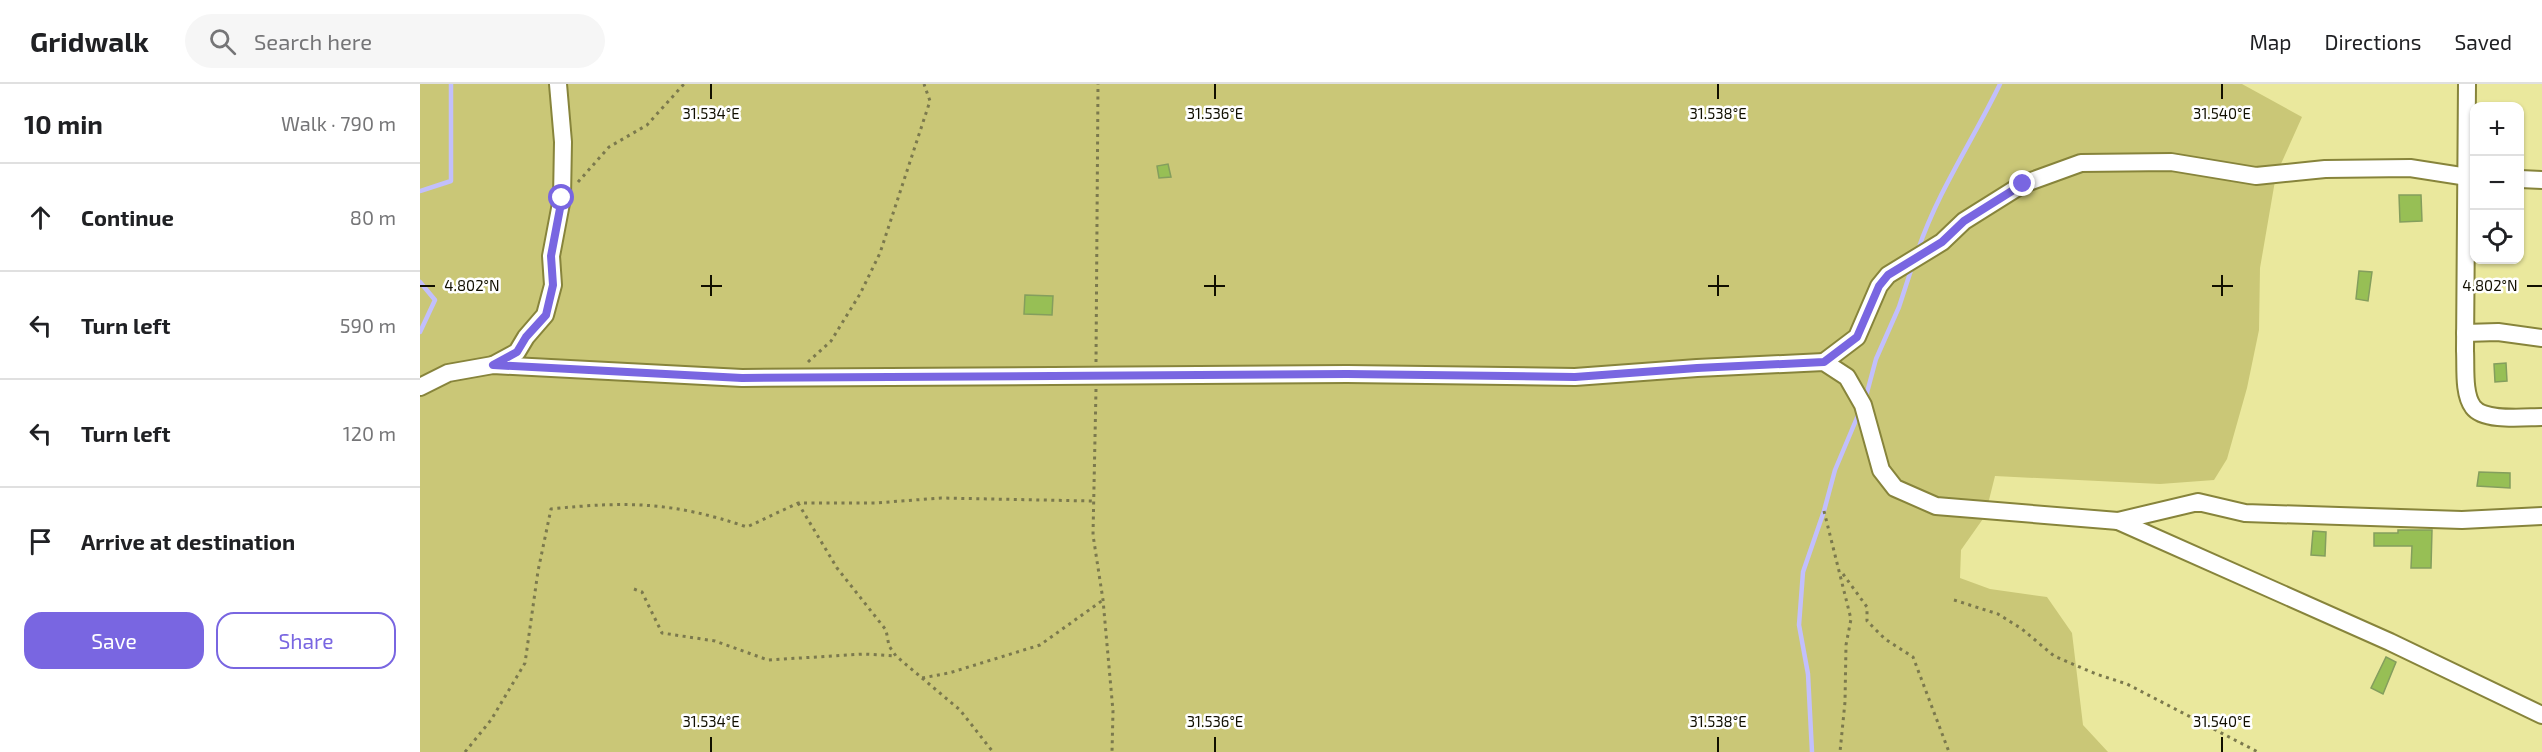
<!DOCTYPE html>
<meta charset="utf-8">
<style>
:root{--surface:#fff;--page:#f6f6f6;--text:#202124;--muted:#757577;--line:#e0e0e0;--accent:#7966e1}
body{margin:0;font-family:"Exo 2",sans-serif;background:var(--page);color:var(--text)}
.controls{position:absolute;right:18px;top:18px;display:grid;overflow:hidden;border-radius:12px;box-shadow:0 2px 4px #0004}
.controls button{width:54px;height:54px;display:grid;place-items:center;padding:0;border:0;border-bottom:2px solid var(--line);background:var(--surface);color:var(--text);font:30px sans-serif}
.stop{position:absolute;width:18px;height:18px;margin:-14px;border:4px solid #7966e1;border-radius:50%;background:#fff}
.stop.end{background:#7966e1;border-color:#fff;box-shadow:0 2px 6px #0008}
.list{margin:0;padding:0;list-style:none}
h2{display:flex;justify-content:space-between;align-items:center;height:78px;margin:0;padding:0 24px;font-size:26px}
h2 small{font-size:20px;font-weight:400;color:var(--muted)}
.list li{display:grid;grid-template-columns:39px 1fr auto;gap:18px;align-items:center;box-sizing:border-box;height:108px;padding:0 24px;border-top:2px solid var(--line)}
.list b{display:block;font-size:22px;white-space:nowrap}
.list em{font-size:20px;font-style:normal;color:var(--muted)}
.actions{display:flex;gap:12px;padding:18px 24px}
.actions a{flex:1;padding:14px 0;border:2px solid var(--accent);border-radius:18px;text-align:center;font-size:21px;color:var(--accent)}
.actions .main{background:var(--accent);color:#fff}
.icon{flex:none;width:33px;height:33px;fill:none;stroke:currentColor;stroke-width:2;stroke-linecap:round;stroke-linejoin:round}
.map{position:relative;flex:none;width:2122px;height:668px;overflow:hidden}
header{display:flex;align-items:center;gap:36px;box-sizing:border-box;height:84px;padding:0 30px;background:var(--surface);border-bottom:2px solid var(--line)}
header strong{font-size:28px}
nav{display:flex;gap:33px;margin-inline-start:auto;font-size:21px}
.search{width:420px;height:54px;background:var(--page);display:flex;align-items:center;gap:15px;box-sizing:border-box;padding:0 21px;border-radius:33px;color:var(--muted);font-size:22px}
main{display:flex}
aside{flex:1;background:var(--surface)}
.map>svg:first-child{display:block}
.green{fill:#cac777}
.lines{fill:none;stroke-linecap:round;stroke-linejoin:round}
.stream{stroke:#c2bffc;stroke-width:4.5}
.building{fill:#97bf55;stroke:#849e5d;stroke-width:1.5}
.street-casing{stroke:#87843b;stroke-width:20}
.path{stroke:#7b794d;stroke-width:3;stroke-dasharray:3 4.5;stroke-linecap:butt}
.street{stroke:#fff;stroke-width:16}
.route{stroke:#7966e1;stroke-width:8}
.ticks{fill:none;stroke:#110f00;stroke-width:2}
.ticks-label{font-size:15px;text-anchor:middle;fill:#110f00;stroke:#fff;stroke-width:5;stroke-linejoin:round;paint-order:stroke}
</style>
<header>
<strong>Gridwalk</strong>
<div class="search"><svg class="icon" aria-label="search" viewBox="0 0 24 24"><circle cx="10" cy="10" r="6"/><path d="M15 15l6 6"/></svg>Search here</div>
<nav><a>Map</a><a>Directions</a><a>Saved</a></nav>
</header>
<main>
<aside>
<h2>10 min<small>Walk · 790 m</small></h2>
<ul class="list">
<li><svg class="icon" aria-label="ahead" viewBox="0 0 24 24"><path d="M12 20V5M6 11l6-6 6 6"/></svg><div><b>Continue</b></div><em>80 m</em></li>
<li><svg class="icon" aria-label="left" viewBox="0 0 24 24"><path d="M17 20v-9H6M10 6l-5 5 5 5"/></svg><div><b>Turn left</b></div><em>590 m</em></li>
<li><svg class="icon" aria-label="left" viewBox="0 0 24 24"><path d="M17 20v-9H6M10 6l-5 5 5 5"/></svg><div><b>Turn left</b></div><em>120 m</em></li>
<li><svg class="icon" aria-label="arrive" viewBox="0 0 24 24"><path d="M6 21V4h12l-3 4 3 4H6"/></svg><div><b>Arrive at destination</b></div></li>
</ul>
<div class="actions"><a class="main">Save</a><a>Share</a></div>
</aside>
<div class="map">
<svg width="2122" height="668" viewBox="0 0 2122 668">
<rect width="100%" height="100%" fill="#eae89d"/>
<path class="green" d="M0,0H1822L1882,33L1856,91L1840,184L1839,246L1827,304L1807,375L1794,396L1740,400L1575,392L1565,432L1541,466L1540,494L1570,505L1627,513L1652,549L1663,641L1688,668H0Z"/>
<g class="lines">
<g class="stream">
<path d="M0,107L31,97V0"/>
<path d="M1498,166C1518,107 1553,56 1580,0"/>
<path d="M0,198L15,216L0,248"/>
<path d="M1445,316L1456,275L1479,223L1492,183"/>
<path d="M1392,668L1388,590L1379,541L1383,488L1404,427L1415,386L1439,329"/>
</g>
</g>
<g class="building">
<path d="M748,80L751,93L739,94L737,82Z"/>
<path d="M1979,111H2001L2002,137L1980,138Z"/>
<path d="M1939,187L1952,188L1948,217L1936,215Z"/>
<path d="M605,211L633,212L632,231L604,230Z"/>
<path d="M2086,279L2087,297L2075,298L2074,280Z"/>
<path d="M2059,388L2090,389V404L2057,402Z"/>
<path d="M1978,446H2012L2011,484H1991L1992,462H1954V449H1978Z"/>
<path d="M1893,447L1906,448L1905,472L1891,471Z"/>
<path d="M1966,573L1976,578L1963,610L1951,604Z"/>
</g>
<g class="lines">
<defs>
<g id="street">
<path d="M2047,0L2045,267C2046,282 2043,310 2053,323C2064,338 2105,333 2122,333"/>
<path d="M2100,95L2122,96"/>
<path d="M2045,249L2078,248L2122,254"/>
<path d="M1404,278L1437,253L1459,202L1468,191L1522,158L1544,137L1603,100L1661,79L1751,78L1836,92L1905,85L1990,84L2054,94"/>
<path d="M73,281L97,268L106,253L125,231L133,201L131,172L142,114L143,58L138,0"/>
<path d="M0,303L28,289L73,281L322,294L927,290L1155,293L1277,284L1404,278L1427,293L1443,321L1461,386L1475,404L1516,422L1698,437L1778,418L1825,429L2042,436L2122,432"/>
<path d="M1698,437L1970,558L2122,631"/>
</g>
</defs>
<use href="#street" class="street-casing"/>
<g class="path">
<path d="M158,98L189,63L227,41L264,0"/>
<path d="M388,278L411,257L440,210L460,169L510,17L504,0"/>
<path d="M676,278L678,0"/>
<path d="M676,305L673,451L683,516L693,627L692,668"/>
<path d="M378,419L417,484L466,546L469,562L476,572L502,594L529,589L620,561L683,516"/>
<path d="M1404,427L1431,535L1426,561L1425,618L1420,668"/>
<path d="M1423,490L1447,523V537L1465,555L1493,573L1529,668"/>
<path d="M214,505L222,508L242,549L295,557L348,576L444,570L476,572"/>
<path d="M1534,516L1578,530L1602,545L1634,572L1676,590L1707,600L1838,668"/>
<path d="M502,594L540,626L573,668"/>
<path d="M45,668L71,636L105,579L118,487L131,425C208,417 253,418 327,443L378,419H455L521,414L672,417"/>
</g>
<use href="#street" class="street"/>
</g>
<g class="lines">
<path class="route" d="M142,114L131,172L133,201L126,231L106,253L97,268L73,281L322,294L927,290L1155,293L1277,284L1404,278L1437,253L1459,202L1468,191L1522,158L1544,137L1603,100"/>
</g>
<path class="ticks" d="M291,0V15M795,0V15M1298,0V15M1802,0V15M291,191V212M795,191V212M1298,191V212M1802,191V212M0,202H15M281,202H302M784,202H805M1288,202H1309M1792,202H1813M2107,202H2122M291,653V668M795,653V668M1298,653V668M1802,653V668"/>
<g class="ticks-label">
<text x="291" y="35">31.534°E</text>
<text x="795" y="35">31.536°E</text>
<text x="1298" y="35">31.538°E</text>
<text x="1802" y="35">31.540°E</text>
<text x="52" y="207">4.802°N</text>
<text x="2070" y="207">4.802°N</text>
<text x="291" y="643">31.534°E</text>
<text x="795" y="643">31.536°E</text>
<text x="1298" y="643">31.538°E</text>
<text x="1802" y="643">31.540°E</text>
</g>
</svg>
<div class="controls">
<button>+</button>
<button>−</button>
<button><svg class="icon" aria-label="locate" viewBox="0 0 24 24"><circle cx="12" cy="12" r="6"/><path d="M12 2v4M12 18v4M2 12h4M18 12h4"/></svg></button>
</div>
<div class="stop" style="left:142px;top:114px"></div>
<div class="stop end" style="left:1603px;top:100px"></div>
</div>
</main>
